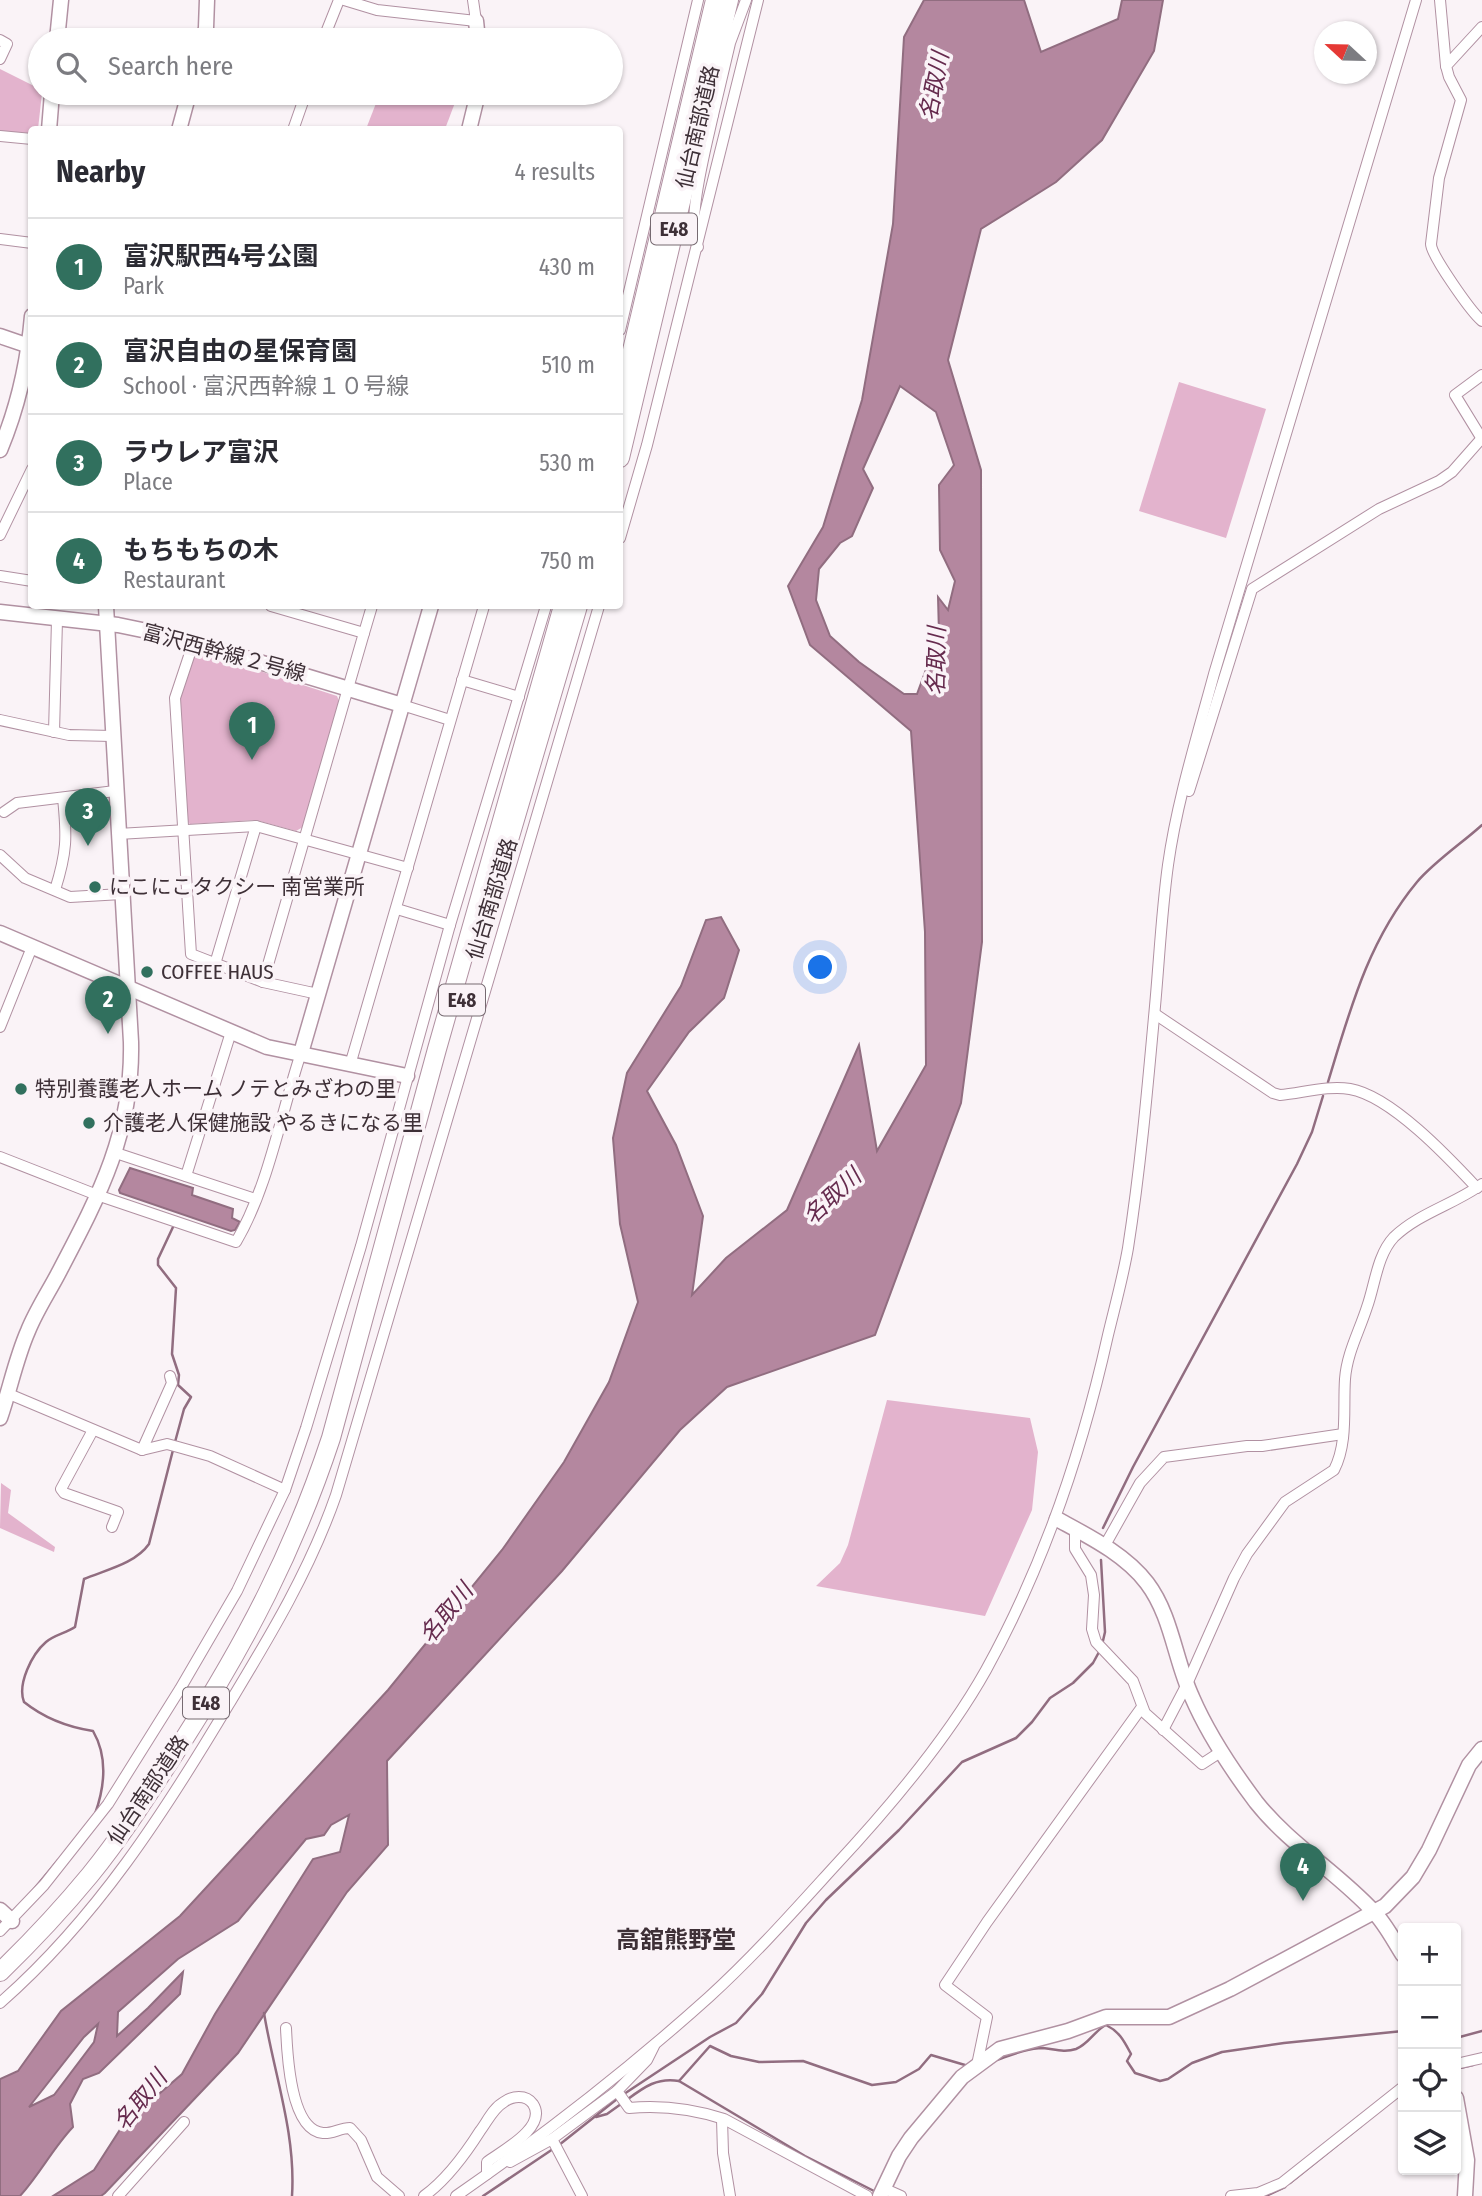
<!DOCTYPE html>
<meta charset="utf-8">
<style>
:root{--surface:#fff;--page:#f7f7f7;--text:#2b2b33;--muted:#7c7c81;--line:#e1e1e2;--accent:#31705e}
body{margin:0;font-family:"Fira Sans Condensed","Noto Sans JP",sans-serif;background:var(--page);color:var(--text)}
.controls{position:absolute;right:21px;bottom:21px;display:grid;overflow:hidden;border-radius:7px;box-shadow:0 2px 5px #0004}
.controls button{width:63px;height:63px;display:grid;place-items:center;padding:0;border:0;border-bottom:2px solid var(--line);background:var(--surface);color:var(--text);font:35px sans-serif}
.compass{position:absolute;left:1314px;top:21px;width:63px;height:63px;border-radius:50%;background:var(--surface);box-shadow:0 2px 5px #0004;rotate:292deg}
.you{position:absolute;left:821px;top:968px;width:24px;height:24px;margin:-18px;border:5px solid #fff;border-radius:50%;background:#1a73e8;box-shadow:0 0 0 10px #1a73e833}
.badge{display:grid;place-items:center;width:46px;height:46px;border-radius:50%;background:var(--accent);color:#fff;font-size:23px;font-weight:700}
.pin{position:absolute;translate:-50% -58px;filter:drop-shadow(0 2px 4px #0008)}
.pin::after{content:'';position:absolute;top:37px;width:24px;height:21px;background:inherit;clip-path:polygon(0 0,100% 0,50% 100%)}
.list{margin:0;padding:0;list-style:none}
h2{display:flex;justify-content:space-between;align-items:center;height:91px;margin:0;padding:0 28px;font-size:30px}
h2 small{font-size:23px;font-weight:400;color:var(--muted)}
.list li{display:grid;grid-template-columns:46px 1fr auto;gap:21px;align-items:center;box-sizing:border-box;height:98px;padding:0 28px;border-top:2px solid var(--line)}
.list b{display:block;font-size:26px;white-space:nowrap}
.list p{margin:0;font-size:23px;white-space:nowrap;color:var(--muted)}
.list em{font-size:23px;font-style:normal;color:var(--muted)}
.icon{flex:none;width:38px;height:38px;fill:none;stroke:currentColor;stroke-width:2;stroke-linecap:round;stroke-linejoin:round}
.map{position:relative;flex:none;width:1482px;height:2196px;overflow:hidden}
.search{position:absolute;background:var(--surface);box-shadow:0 2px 5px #0004;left:28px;top:28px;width:595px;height:77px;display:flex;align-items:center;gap:18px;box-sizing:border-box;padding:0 24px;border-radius:38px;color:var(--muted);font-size:26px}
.panel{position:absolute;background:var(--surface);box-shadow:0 2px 5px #0004;left:28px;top:126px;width:595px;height:483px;border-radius:7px}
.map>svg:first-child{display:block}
.green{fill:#e3b3cd}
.water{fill:#b4879f;stroke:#916d80;stroke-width:2;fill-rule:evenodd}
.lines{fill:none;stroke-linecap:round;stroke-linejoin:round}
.stream{stroke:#916d80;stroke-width:2.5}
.street-casing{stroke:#b191a2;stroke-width:12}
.secondary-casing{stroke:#b191a2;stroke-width:17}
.highway-casing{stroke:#b191a2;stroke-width:20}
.street{stroke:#fff;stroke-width:10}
.secondary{stroke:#fff;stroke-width:14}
.highway{stroke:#fff;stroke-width:18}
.poi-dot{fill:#31705e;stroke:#faf3f7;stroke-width:2.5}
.labels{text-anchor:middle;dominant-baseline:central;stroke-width:7;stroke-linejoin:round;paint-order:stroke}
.shield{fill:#faf3f7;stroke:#766a71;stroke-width:2}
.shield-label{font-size:19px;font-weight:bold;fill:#3e3037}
.street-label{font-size:21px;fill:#3e3037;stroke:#faf3f7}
.poi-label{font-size:21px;fill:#3e3037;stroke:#faf3f7;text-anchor:start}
.water-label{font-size:23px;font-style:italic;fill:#662b4e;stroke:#faf3f7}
.quarter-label{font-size:24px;font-weight:bold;fill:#3e3037;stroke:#faf3f7}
</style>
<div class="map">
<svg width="1482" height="2196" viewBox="0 0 1482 2196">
<rect width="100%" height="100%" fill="#faf3f7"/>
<g class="green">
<path d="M0,69L40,89V93H42L38,129L32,130L31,133L0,132Z"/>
<path d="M380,93H456V100L445,129H366Z"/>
<path d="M1179,382L1266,409L1226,538L1139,511Z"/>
<path d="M200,652L337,696L339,701L303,827L296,831L256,820L190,824L185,819L179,699L193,656Z"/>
<path d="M887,1400L1030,1418L1038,1452L1032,1510L985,1616L816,1586L840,1563L848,1545Z"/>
<path d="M1,1483L11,1490L8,1513L55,1547L54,1552L0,1528Z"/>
</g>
<g class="water">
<path d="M924,0H1024L1041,52L1118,19L1122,0H1163L1154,51L1102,140L1056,182L981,229L948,360L981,470L982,942L961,1103L875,1335L727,1387L680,1430L562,1571L387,1761L388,1845L347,1892L238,2053L105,2193L101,2196H53L94,2170L123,2125L182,2074L215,2014L313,1859L340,1852L349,1815L331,1825L324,1835L306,1839L238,1921L178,1959L118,2012L117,2036L148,2008L183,1972L180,1994L99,2073L83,2079L70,2104L73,2127C53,2148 40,2174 20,2196H0V2079L18,2071L61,2011L180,1916L388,1690L502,1550L564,1462L609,1382L638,1302L620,1224L613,1138L627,1073L681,986L706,920L721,917L739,950L724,998L689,1032L647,1091L676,1145L703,1216L692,1295L726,1258L787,1210L859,1045L877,1151L926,1065L925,932L911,731L810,645L788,586L823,527L862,400L893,224L904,37ZM900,386L936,412L954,465L939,485L940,550L955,581L948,610L938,597L939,634L917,694H904L859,662L830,636L816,600L819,569L840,543L852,536L873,488L863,469ZM98,2024L94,2042L54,2095L29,2107L84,2037Z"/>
<path d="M130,1168L193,1188L192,1195L233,1209L232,1218L240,1222L235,1230L231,1231L120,1193L119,1190Z"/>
</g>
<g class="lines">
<g class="stream">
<path d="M1328,1082C1350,1010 1368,941 1417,882C1435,861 1461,844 1482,825"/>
<path d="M173,1227L158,1259V1265L176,1288L172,1354L179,1375L178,1385L191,1397L184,1409L175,1442"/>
<path d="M1103,1528L1133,1467L1297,1164L1312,1132L1323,1096"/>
<path d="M1101,1560L1105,1632L1102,1645"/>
<path d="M95,1814C105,1786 108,1757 93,1731C67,1727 44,1718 24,1702C17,1684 32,1654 46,1642C54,1635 66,1633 75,1627L84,1579C105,1570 135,1564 149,1544L173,1450"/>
<path d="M29,1895L58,1860"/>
<path d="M264,2013C274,2074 296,2133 292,2196"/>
<path d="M1456,2038L1482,2031"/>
<path d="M994,2061C1009,2056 1026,2048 1043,2048C1054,2049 1064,2053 1076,2049C1089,2044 1094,2031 1106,2025C1120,2032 1124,2041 1131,2054L1127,2061L1135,2073L1160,2081L1168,2079L1192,2063L1222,2052L1284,2043L1403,2031"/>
<path d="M1456,2069L1473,2065"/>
<path d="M679,2081L710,2046L731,2056L759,2062L803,2061L872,2085L896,2082L919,2069L931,2055L965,2065"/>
<path d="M624,2094L710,2037L736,2023L762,1994L806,1923L826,1900L899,1830L962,1762L1016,1738L1032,1722L1050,1698L1073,1683L1093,1663L1099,1652"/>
<path d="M628,2099C644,2087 658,2077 679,2081L805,2156L876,2192"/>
<path d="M596,2117L607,2114L621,2104"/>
<path d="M559,2145L617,2099"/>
<path d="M1290,2183L1361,2126"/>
<path d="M483,2196L553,2149"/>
<path d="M1266,2196L1285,2187"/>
</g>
<defs>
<g id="street">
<path d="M344,0L377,10L476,21L473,0"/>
<path d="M1440,0L1446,66"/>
<path d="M1482,27L1446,66L1449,77L1461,100L1439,178L1431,244C1431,255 1471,312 1482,321"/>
<path d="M0,40L7,44L0,59"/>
<path d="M323,40L339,0"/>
<path d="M713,115L730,43L746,0"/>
<path d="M293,130L306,93"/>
<path d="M0,136L32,139"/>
<path d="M0,239L32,243"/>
<path d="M698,247C685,225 707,143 713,115H710"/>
<path d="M620,330L698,0"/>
<path d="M1482,439L1455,395L1482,375"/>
<path d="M0,535L32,469"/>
<path d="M620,538L647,445L758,0"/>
<path d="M0,576L32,581"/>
<path d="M364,633L372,606"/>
<path d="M194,641L175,698L191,954L263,982L318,994"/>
<path d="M462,680L519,697"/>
<path d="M402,705L450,720"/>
<path d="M0,720L69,735L112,736"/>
<path d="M54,732L57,620"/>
<path d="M1189,791L1252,589L1379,509L1439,481L1452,472L1482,438"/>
<path d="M4,812L17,803L115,791"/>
<path d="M118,834L256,826L408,868"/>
<path d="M0,855L25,878L70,897L122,894"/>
<path d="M55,890C67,852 67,837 63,798"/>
<path d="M397,909L450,925"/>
<path d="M215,964L256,826"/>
<path d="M263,982L364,633L271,606"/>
<path d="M1155,1014L1273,1093L1280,1095C1302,1093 1329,1085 1350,1089C1391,1096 1449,1158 1477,1188"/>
<path d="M0,1027L32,947"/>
<path d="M350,1065L484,606"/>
<path d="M116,1153L255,1199"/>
<path d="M0,1157L97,1195L236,1242C268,1188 281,1113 301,1053"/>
<path d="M186,1176L231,1032"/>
<path d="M9,1394L142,1450L167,1444L178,1447L210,1456L285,1490"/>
<path d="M93,1430L61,1489L64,1493L118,1512L112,1527"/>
<path d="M142,1450L172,1383L170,1376"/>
<path d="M1075,1529V1549L1091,1575L1094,1595L1092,1629L1096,1642L1133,1681L1145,1713L1202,1764L1222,1751"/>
<path d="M1104,1547L1140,1483L1164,1457L1247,1446H1262L1343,1434"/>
<path d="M1163,1730L1187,1684L1234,1578L1247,1554L1285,1502L1334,1470C1348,1443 1343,1409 1345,1379C1347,1353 1359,1332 1367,1307C1375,1285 1377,1255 1394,1237C1419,1213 1455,1204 1482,1184"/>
<path d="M0,1931L44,1885L108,1804L180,1689L237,1591L285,1490L306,1428L361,1246L450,925L546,606"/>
<path d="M0,2003C96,1919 164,1813 229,1704C270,1636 310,1570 336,1495L599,606"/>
<path d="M286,2028C287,2052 290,2130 323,2133C332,2134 340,2128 350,2128L361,2140L377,2177L399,2196"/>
<path d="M654,2046L647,2060L617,2091L629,2108C661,2105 693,2109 724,2119L867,2196"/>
<path d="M1456,2064L1482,2058"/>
<path d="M977,2065L987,2017L945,1985L987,1922L1142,1707"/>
<path d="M722,2119L723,2153L730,2196"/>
<path d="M510,2162L552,2139"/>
<path d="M883,2188L901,2196"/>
<path d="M118,2196L184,2122"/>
<path d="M424,2196C445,2181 466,2153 480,2131C487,2122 493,2108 504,2102C512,2096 526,2094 533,2104C548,2127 502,2151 487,2162V2174"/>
<path d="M456,2196C544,2135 630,2068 709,1997C753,1957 793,1912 833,1868C888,1809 947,1740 986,1670C1044,1565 1082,1452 1108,1335C1115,1306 1123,1277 1128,1248C1140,1171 1147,1094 1154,1017C1159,966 1161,916 1168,865C1177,801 1197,737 1214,674L1416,0"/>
<path d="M582,2196L552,2139L617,2091"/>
<path d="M1231,2196L1258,2193L1282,2183L1403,2087"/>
</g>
<g id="secondary">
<path d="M476,21L478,40"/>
<path d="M57,40L61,0"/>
<path d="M203,40L206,28L207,0"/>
<path d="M49,130L52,93"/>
<path d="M179,130L189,93"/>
<path d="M469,130L478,93"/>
<path d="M0,336L32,347"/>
<path d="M0,450C18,407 28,362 32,316"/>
<path d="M0,612L118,625L176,637L402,705"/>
<path d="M0,933L267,1047L407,1076"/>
<path d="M301,1053L431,606"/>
<path d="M0,1418C10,1389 16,1358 28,1331C36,1311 48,1293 58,1274C99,1196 133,1133 131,1042L106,606"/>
<path d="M1057,1519C1088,1536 1125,1554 1147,1583C1172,1616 1175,1661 1192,1697C1208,1734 1232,1770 1256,1802C1289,1844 1337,1872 1373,1911C1385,1923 1394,1941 1403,1955"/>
<path d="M0,1910L12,1921"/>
<path d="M1456,2098L1467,2160L1465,2196"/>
<path d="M880,2196L899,2156L911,2138L962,2077L1000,2049L1068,2031L1106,2017H1169L1230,1989L1385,1906L1413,1877L1429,1850L1469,1765L1482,1749"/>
</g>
<g id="highway">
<path d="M620,401L715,0"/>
<path d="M620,458L729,0"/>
<path d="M480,938L578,606"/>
<path d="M0,1972C32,1941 62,1909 90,1875C125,1832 154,1785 184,1739C247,1640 294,1550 331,1438L437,1049L563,606"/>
</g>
</defs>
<use href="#street" class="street-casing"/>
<use href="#secondary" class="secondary-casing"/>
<use href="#highway" class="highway-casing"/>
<use href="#street" class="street"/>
<use href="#secondary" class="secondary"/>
<use href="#highway" class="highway"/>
</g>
<g class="poi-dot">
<circle cx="95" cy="887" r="7"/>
<circle cx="147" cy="972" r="7"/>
<circle cx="21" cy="1089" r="7"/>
<circle cx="89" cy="1123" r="7"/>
</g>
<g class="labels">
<g class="shield">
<rect x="651" y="213.5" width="46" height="31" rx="5"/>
<rect x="439" y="984.5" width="46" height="31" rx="5"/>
<rect x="183" y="1687.5" width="46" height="31" rx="5"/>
</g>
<g class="shield-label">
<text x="674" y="229">E48</text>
<text x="462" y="1000">E48</text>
<text x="206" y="1703">E48</text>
</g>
<g class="street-label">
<text transform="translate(698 127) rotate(-77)">仙台南部道路</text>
<text transform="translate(224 653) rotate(15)">富沢西幹線２号線</text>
<text transform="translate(492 899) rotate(-73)">仙台南部道路</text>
<text transform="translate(148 1790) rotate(-56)">仙台南部道路</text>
</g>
<g class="poi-label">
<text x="109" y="887">にこにこタクシー 南営業所</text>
<text x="161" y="972">COFFEE HAUS</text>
<text x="35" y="1089">特別養護老人ホーム ノテとみざわの里</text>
<text x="103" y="1123">介護老人保健施設 やるきになる里</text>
</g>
<g class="water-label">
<text transform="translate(934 86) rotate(-79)">名取川</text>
<text transform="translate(936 661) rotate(-89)">名取川</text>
<text transform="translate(832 1196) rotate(-43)">名取川</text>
<text transform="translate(446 1613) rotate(-51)">名取川</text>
<text transform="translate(140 2100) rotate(-51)">名取川</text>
</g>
<g class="quarter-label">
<text x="676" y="1940">高舘熊野堂</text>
</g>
</g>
</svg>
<div class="controls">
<button>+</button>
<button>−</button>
<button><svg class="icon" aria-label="locate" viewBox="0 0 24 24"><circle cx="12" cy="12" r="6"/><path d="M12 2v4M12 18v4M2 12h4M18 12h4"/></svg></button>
<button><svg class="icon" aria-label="layers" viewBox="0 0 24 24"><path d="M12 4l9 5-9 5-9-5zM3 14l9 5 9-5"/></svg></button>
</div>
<svg class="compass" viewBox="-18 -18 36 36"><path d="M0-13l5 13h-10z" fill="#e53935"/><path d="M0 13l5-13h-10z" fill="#7c7c81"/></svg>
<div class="you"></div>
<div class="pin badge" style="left:252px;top:760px">1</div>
<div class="pin badge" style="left:108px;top:1034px">2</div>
<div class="pin badge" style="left:88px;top:846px">3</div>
<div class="pin badge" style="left:1303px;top:1901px">4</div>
<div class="search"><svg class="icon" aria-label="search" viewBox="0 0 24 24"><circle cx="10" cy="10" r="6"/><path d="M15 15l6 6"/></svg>Search here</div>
<section class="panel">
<h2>Nearby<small>4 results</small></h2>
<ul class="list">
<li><span class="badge">1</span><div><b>富沢駅西4号公園</b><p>Park</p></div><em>430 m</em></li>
<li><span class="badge">2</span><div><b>富沢自由の星保育園</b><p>School · 富沢西幹線１０号線</p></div><em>510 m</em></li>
<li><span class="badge">3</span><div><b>ラウレア富沢</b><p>Place</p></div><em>530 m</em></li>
<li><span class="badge">4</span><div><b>もちもちの木</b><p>Restaurant</p></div><em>750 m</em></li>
</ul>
</section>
</div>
